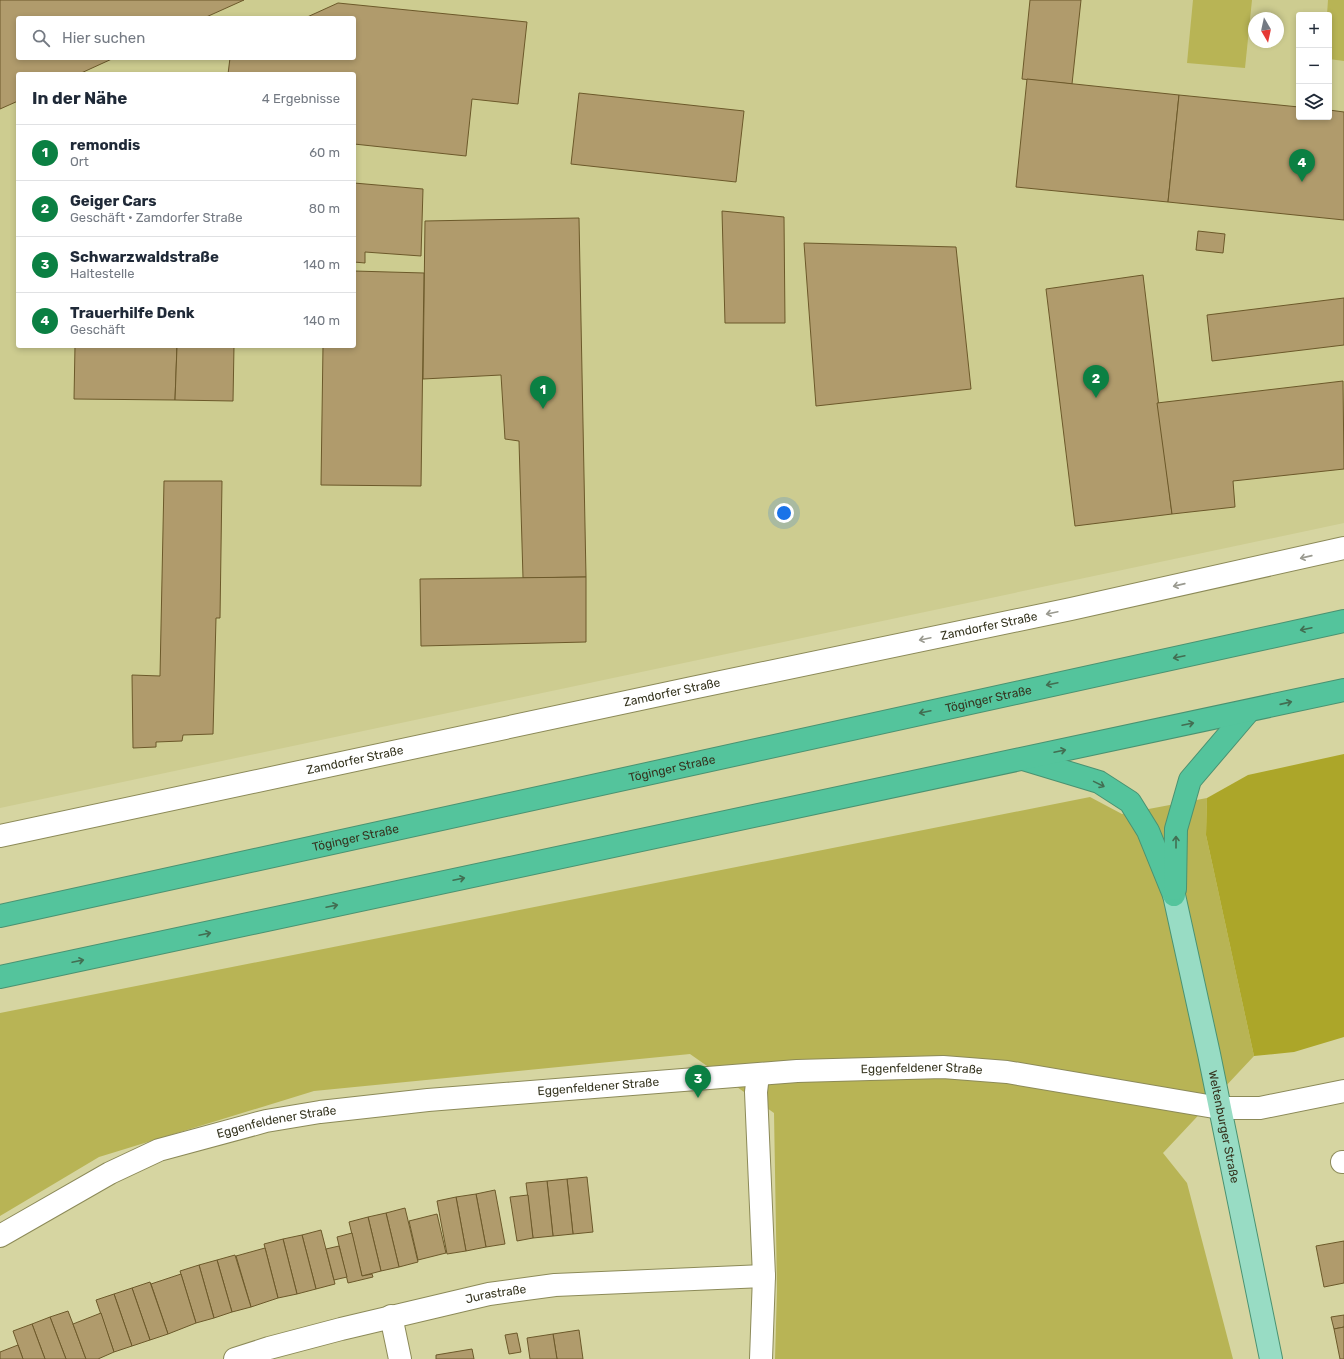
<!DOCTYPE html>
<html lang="de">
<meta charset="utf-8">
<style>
:root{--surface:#fff;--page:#f6f6f7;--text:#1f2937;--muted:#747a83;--line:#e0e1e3;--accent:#0b8043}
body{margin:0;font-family:Rubik,sans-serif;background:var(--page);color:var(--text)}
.controls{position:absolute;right:12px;top:12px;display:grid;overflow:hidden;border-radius:4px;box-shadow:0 2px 6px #0003}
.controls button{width:36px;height:36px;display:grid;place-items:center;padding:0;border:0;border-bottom:1px solid var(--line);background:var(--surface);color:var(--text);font:20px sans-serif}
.compass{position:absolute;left:1248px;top:12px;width:36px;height:36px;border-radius:50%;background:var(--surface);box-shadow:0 2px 6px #0003;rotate:171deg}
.you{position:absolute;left:784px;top:513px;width:14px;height:14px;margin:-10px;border:3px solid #fff;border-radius:50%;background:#1a73e8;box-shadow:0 0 0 6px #1a73e833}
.badge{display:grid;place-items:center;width:26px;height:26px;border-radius:50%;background:var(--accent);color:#fff;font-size:13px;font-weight:700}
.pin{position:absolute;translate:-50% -33px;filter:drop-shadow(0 1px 2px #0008)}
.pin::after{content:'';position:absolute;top:21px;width:14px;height:12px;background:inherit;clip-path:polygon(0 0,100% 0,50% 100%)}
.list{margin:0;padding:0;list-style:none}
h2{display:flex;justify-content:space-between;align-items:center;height:52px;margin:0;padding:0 16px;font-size:17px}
h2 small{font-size:13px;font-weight:400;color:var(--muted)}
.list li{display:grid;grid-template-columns:26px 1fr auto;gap:12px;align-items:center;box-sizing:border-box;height:56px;padding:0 16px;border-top:1px solid var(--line)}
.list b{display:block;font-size:15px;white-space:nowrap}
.list p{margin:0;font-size:13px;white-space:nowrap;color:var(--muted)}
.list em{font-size:13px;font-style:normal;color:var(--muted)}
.icon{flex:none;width:22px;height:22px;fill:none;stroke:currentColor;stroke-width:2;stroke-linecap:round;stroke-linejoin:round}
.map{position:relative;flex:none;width:1344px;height:1359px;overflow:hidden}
.search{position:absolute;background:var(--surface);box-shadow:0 2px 6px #0003;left:16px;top:16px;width:340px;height:44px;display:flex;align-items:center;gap:10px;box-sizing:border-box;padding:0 14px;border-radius:4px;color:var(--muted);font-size:15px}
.panel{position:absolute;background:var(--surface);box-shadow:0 2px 6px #0003;left:16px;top:72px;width:340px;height:276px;border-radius:4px}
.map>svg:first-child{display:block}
.built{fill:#cdcc90;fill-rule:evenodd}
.green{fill:#b8b455}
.forest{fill:#aca629}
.building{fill:#b09b6c;stroke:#6c592a}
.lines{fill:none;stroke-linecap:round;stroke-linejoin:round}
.minor-casing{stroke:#8c8a58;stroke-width:24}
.major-casing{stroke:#4a9271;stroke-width:24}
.highway-casing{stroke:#4a9271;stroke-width:24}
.minor{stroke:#fff;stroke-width:22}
.major{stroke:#98dcc4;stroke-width:22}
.highway{stroke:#54c49c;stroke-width:22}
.oneway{stroke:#9a9a90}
.oneway2{stroke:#426e52}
.labels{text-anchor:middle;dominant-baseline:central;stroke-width:4;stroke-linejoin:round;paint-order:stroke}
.street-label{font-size:12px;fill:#363520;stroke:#e3e2ad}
</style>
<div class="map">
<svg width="1344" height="1359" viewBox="0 0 1344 1359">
<rect width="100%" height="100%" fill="#d6d5a1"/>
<path class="built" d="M0,0H1344V523L0,808ZM1299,15H1329V117H1299ZM18,18H354V58H18ZM1254,18H1278V42H1254ZM18,74H354V346H18Z"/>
<g class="green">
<path d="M1193,0H1252L1245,68L1187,63Z"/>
<path d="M1328,0H1344V61L1329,59V15H1327Z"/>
<path d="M1090,797L1122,814L1207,798L1206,835L1254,1056L1163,1153L1187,1183L1233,1359H775L777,1289L774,1113L690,1054L314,1091L99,1157L0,1216V1013Z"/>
</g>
<path class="forest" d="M1344,754V1037L1294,1052L1254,1056L1206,835L1207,798L1248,775Z"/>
<g class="building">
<path d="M0,0H244L204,18H18V58H114L79,74H18V101L0,109Z"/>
<path d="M1030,0H1081L1072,84L1022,79Z"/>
<path d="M338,3L527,22L518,104L472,99L466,156L354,144V74H228L230,58H354V18H305Z"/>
<path d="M1027,79L1179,95L1168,202L1016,187Z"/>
<path d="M579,93L744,111L736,182L571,164Z"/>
<path d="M1179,95L1299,107V117H1329V110L1344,112V220L1168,202Z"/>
<path d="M354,183L423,189L421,256L365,252V263L354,262Z"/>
<path d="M722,211L784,217L785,323H725Z"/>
<path d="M579,218L586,577L523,578L519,441L505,439L501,375L423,379L425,221Z"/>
<path d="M1198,231L1225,234L1223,253L1196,250Z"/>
<path d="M804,243L956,247L971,389L816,406Z"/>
<path d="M354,271L424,273L421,486L321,485L323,346H354Z"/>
<path d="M1143,275L1172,514L1075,526L1046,289Z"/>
<path d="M1344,298V345L1212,361L1207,315Z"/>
<path d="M75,346H177L175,400L74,399Z"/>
<path d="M177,346H234L233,401L175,400Z"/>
<path d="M1343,381L1344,469L1233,481L1235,507L1172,514L1157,403Z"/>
<path d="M164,481H222L220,618H216L213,734L183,735L182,741L156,742V747L133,748L132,675L160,676Z"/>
<path d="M586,577V642L421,646L420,579Z"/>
<path d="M587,1177L593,1232L573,1234L567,1179Z"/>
<path d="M567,1179L573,1234L553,1236L547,1181Z"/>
<path d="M547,1181L553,1236L533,1238L526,1183Z"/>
<path d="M495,1190L505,1244L486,1247L476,1194Z"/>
<path d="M476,1194L486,1247L466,1251L456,1197Z"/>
<path d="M528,1195L533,1238L517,1241L510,1197Z"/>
<path d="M456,1197L466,1251L447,1254L437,1201Z"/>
<path d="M405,1208L418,1262L399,1267L386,1213Z"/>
<path d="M386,1213L399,1267L381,1271L368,1217Z"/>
<path d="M437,1214L446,1253L418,1260L409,1221Z"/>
<path d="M368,1217L381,1271L362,1276L349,1222Z"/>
<path d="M321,1230L335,1284L316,1289L302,1235Z"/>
<path d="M352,1233L362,1276L372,1274L373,1277L348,1283L337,1237Z"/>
<path d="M302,1235L316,1289L297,1294L283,1239Z"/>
<path d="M283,1239L297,1294L278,1298L264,1244Z"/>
<path d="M1344,1241V1283L1324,1287L1316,1246Z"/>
<path d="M339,1246L347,1277L334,1280L326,1249Z"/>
<path d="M265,1248L278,1298L251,1307L236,1256Z"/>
<path d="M235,1255L251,1307L232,1312L217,1260Z"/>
<path d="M217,1260L232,1312L214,1318L199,1265Z"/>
<path d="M199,1265L214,1318L196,1323L180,1271Z"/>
<path d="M181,1274L196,1323L168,1334L151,1284Z"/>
<path d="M150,1282L168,1334L150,1340L132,1288Z"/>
<path d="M132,1288L150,1340L132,1346L114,1294Z"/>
<path d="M114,1294L132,1346L114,1352L96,1300Z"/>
<path d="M68,1311L73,1324L86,1359H66L50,1317Z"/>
<path d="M101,1313L114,1352L98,1359H86L73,1324Z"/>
<path d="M1344,1315V1327L1334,1329L1331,1317Z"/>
<path d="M50,1317L66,1359H45L32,1324Z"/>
<path d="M32,1324L45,1359H23L13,1331Z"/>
<path d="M1344,1327V1359H1340L1334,1329Z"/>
<path d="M579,1330L583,1359H557L553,1334Z"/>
<path d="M517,1333L521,1352L509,1354L505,1335Z"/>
<path d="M553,1334L557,1359H530L527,1338Z"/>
<path d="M18,1345L23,1359H0V1352Z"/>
<path d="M472,1349L474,1359H436V1355Z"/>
</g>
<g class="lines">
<defs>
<g id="minor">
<path id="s1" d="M0,836L692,688L1071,609L1344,548"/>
<path d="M758,1075L756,1092L764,1276L761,1359"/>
<path d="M1342,1162H1344"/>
<path id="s2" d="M0,1236L110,1173L159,1150L266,1121L320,1112L428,1100L797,1071L943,1067L1007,1072L1220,1108H1260L1344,1091"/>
<path d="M391,1316L400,1359"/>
<path id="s3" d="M235,1359L269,1348L341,1329L489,1294L555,1285L764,1276"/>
</g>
<g id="major">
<path id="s4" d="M1174,895L1209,1054L1271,1359"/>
</g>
<g id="highway">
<path d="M1023,759L1099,782L1130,802L1148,831L1174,895"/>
<path d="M1175,889L1176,829L1190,780L1248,712"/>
<path id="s5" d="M0,916L1344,621"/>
<path d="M0,977L1344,690"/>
</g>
</defs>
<use href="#minor" class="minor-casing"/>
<use href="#major" class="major-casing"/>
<use href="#highway" class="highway-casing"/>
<use href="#minor" class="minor"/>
<use href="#major" class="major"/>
<use href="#highway" class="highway"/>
</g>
<defs><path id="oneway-shaft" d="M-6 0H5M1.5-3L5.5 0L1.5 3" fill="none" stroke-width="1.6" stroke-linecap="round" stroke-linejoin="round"/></defs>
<g class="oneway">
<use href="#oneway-shaft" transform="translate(1306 557) rotate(167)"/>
<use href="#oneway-shaft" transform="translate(1179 585) rotate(167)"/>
<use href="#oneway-shaft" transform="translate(1052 613) rotate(168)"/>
<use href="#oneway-shaft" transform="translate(925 639) rotate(168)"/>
</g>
<g class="oneway2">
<use href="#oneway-shaft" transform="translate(1306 629) rotate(168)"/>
<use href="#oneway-shaft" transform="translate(1179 657) rotate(168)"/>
<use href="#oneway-shaft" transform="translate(1052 684) rotate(168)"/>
<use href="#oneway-shaft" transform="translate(1286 703) rotate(-13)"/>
<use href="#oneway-shaft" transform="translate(925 712) rotate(168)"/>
<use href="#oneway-shaft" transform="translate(1188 724) rotate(-12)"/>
<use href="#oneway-shaft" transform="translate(1060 751) rotate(-12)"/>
<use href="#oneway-shaft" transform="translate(1099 784) rotate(26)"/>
<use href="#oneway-shaft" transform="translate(1176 842) rotate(-90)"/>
<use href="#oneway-shaft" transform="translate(459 879) rotate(-12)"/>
<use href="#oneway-shaft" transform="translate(332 906) rotate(-12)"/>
<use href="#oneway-shaft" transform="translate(205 934) rotate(-12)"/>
<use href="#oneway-shaft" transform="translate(78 961) rotate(-12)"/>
</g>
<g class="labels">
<g class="street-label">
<text stroke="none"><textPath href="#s1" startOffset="1011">Zamdorfer Straße</textPath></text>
<text stroke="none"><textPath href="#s1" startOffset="687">Zamdorfer Straße</textPath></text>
<text stroke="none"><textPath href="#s5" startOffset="1012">Töginger Straße</textPath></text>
<text stroke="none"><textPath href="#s1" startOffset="363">Zamdorfer Straße</textPath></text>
<text stroke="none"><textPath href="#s5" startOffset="688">Töginger Straße</textPath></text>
<text stroke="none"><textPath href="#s5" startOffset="364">Töginger Straße</textPath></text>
<text stroke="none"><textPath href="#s2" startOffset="950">Eggenfeldener Straße</textPath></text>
<text stroke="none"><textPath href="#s2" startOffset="626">Eggenfeldener Straße</textPath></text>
<text stroke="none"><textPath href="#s2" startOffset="302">Eggenfeldener Straße</textPath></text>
<text stroke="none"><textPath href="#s4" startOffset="237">Weltenburger Straße</textPath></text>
<text stroke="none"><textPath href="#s3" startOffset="269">Jurastraße</textPath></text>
</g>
</g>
</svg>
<div class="controls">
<button>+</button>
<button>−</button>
<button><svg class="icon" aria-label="layers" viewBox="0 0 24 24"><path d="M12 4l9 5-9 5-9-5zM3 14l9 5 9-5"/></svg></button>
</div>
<svg class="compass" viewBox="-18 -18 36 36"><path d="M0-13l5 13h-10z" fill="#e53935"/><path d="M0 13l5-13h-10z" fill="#747a83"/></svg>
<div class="you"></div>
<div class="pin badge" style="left:543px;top:409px">1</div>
<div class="pin badge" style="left:1096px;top:398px">2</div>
<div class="pin badge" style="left:698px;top:1098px">3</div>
<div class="pin badge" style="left:1302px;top:182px">4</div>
<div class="search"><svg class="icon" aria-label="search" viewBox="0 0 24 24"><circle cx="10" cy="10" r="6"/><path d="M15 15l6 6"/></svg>Hier suchen</div>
<section class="panel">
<h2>In der Nähe<small>4 Ergebnisse</small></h2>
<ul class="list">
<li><span class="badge">1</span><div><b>remondis</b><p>Ort</p></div><em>60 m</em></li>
<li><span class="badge">2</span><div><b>Geiger Cars</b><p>Geschäft · Zamdorfer Straße</p></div><em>80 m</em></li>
<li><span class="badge">3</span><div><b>Schwarzwaldstraße</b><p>Haltestelle</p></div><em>140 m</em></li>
<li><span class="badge">4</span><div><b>Trauerhilfe Denk</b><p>Geschäft</p></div><em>140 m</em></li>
</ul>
</section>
</div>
